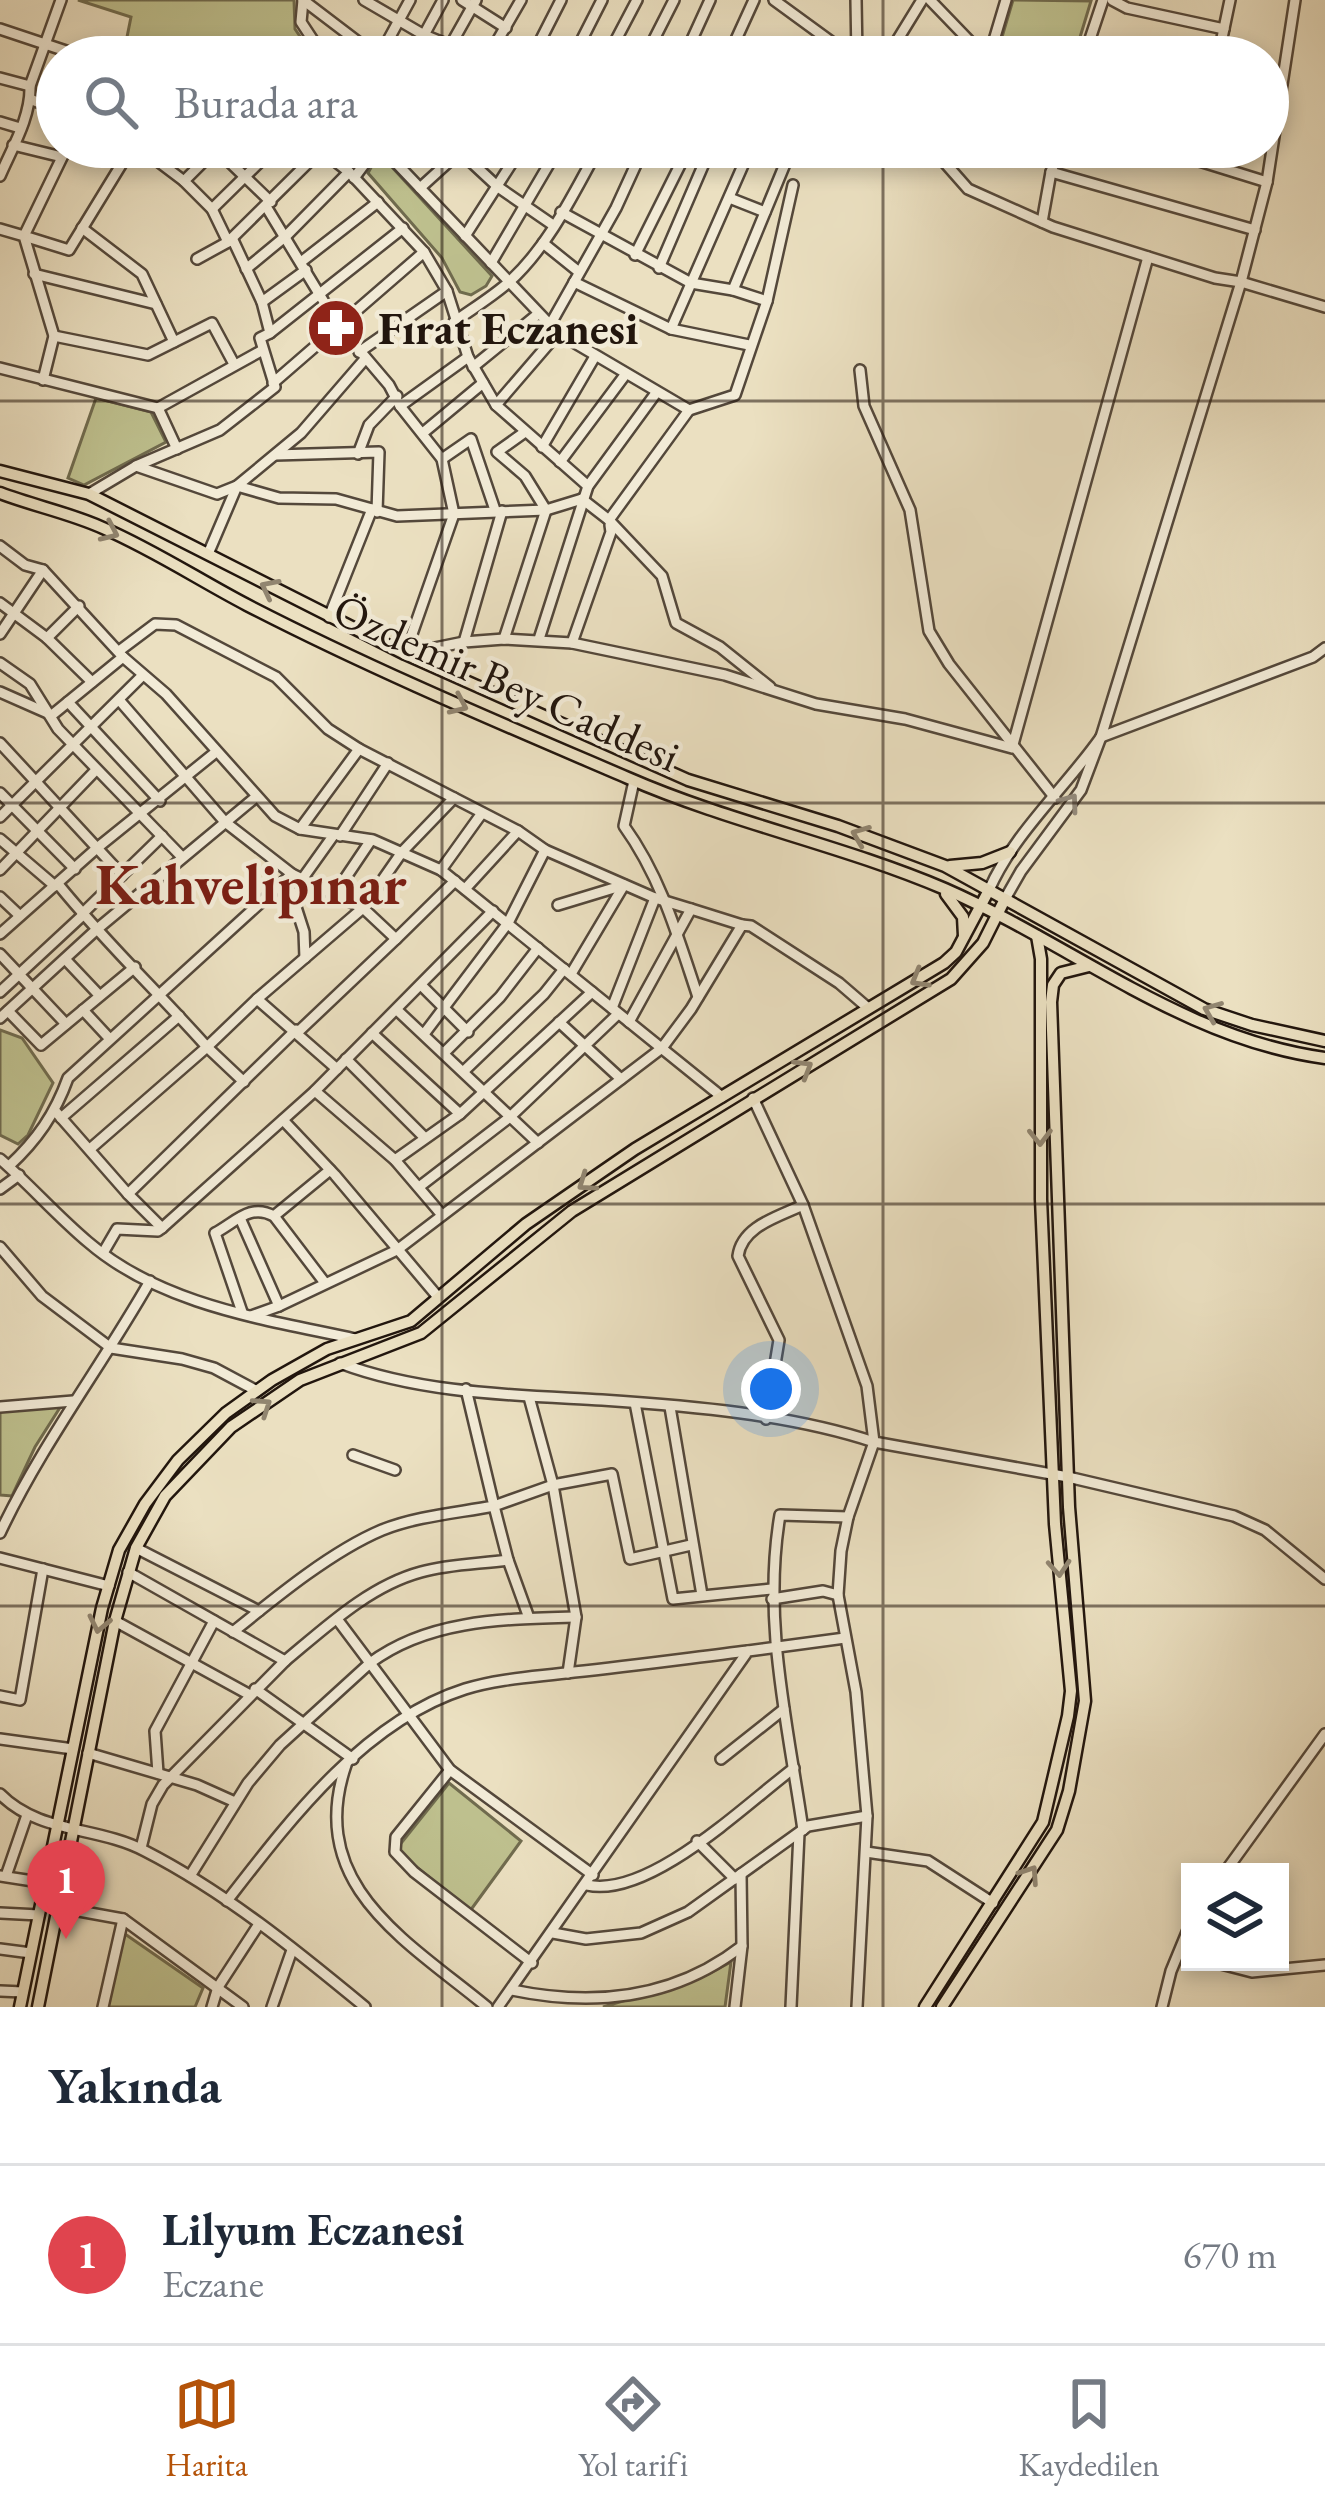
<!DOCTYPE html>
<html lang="tr">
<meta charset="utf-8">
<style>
:root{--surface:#fff;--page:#f2f2f3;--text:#1f2937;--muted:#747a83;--line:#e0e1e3;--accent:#b45309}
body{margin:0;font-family:"EB Garamond",serif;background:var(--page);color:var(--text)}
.controls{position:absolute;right:36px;bottom:36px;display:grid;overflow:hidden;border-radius:0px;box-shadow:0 6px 18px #0003}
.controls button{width:108px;height:108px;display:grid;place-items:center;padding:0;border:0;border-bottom:3px solid var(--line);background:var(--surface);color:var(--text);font:60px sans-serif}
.you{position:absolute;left:771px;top:1389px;width:42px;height:42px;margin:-30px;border:9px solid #fff;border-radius:50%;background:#1a73e8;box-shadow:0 0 0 18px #1a73e833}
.badge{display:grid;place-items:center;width:78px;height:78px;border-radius:50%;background:var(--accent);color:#fff;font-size:39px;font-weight:700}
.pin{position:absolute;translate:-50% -99px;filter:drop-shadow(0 3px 6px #0008)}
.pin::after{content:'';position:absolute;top:63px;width:42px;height:36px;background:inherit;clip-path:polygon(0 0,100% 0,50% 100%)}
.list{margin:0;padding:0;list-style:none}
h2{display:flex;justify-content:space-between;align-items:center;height:156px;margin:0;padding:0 48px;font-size:51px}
h2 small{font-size:39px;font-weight:400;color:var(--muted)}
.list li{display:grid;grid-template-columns:78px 1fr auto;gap:36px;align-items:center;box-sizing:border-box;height:180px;padding:0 48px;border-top:3px solid var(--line)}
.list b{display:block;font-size:45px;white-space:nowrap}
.list p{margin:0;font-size:39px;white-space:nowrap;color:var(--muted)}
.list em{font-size:39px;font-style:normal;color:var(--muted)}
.icon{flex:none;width:66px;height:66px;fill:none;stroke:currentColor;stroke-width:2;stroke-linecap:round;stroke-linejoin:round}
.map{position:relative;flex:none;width:1325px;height:2007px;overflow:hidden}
.search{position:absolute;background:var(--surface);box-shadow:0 6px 18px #0003;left:36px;right:36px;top:36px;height:132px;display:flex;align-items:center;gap:30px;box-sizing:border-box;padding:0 42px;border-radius:66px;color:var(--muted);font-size:45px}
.sheet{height:336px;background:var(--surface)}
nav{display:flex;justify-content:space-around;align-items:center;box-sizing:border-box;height:168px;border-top:3px solid var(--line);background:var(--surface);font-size:33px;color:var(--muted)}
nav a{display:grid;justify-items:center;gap:6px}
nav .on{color:var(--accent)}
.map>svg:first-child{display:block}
.green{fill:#bec08e;stroke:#706b4e;stroke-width:3}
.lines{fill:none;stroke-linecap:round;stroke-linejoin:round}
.minor-casing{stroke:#54483b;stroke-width:14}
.major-casing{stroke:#22160e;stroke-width:15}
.minor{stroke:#f2ebd7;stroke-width:9}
.major{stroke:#ebe0c1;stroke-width:10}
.oneway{stroke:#918570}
.oneway2{stroke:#948b7d}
.grid{fill:none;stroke:#22160e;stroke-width:3;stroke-opacity:0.55}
.labels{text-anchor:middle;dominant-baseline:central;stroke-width:9;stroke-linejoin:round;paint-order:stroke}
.poi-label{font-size:45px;font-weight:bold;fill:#22160e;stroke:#f2ebd7;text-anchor:start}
.street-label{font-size:45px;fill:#22160e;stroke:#f2ebd7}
.district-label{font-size:57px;font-weight:bold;fill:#7a1f14;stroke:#f2ebd7}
</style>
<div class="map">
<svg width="1325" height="2007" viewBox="0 0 1325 2007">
<rect width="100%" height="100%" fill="#ebe0c1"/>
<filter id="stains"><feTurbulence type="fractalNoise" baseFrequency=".00167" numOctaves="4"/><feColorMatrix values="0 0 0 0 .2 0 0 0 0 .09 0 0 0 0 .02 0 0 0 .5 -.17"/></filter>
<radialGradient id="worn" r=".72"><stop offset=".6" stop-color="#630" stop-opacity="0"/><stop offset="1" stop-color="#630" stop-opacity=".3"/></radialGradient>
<g class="green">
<path d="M78,0H294L295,29L314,57H123L131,17Z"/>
<path d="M1013,0L1091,1L1074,57H996Z"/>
<path d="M379,153L492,276L486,286L471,295L460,292L442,258L368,173Z"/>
<path d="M96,398L151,412L166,442L84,485L68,478Z"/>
<path d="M0,1030L22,1038L53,1083L28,1135L18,1144L0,1135Z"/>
<path d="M61,1406L35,1447L12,1496L0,1495V1411Z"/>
<path d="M449,1783L521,1841L470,1911L402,1855L398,1847Z"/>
<path d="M125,1934L203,1988L195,2007H104Z"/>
<path d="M731,1962L725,2007H603L700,1978Z"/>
</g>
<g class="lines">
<defs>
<g id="minor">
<path d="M303,0L378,57"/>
<path d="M303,0L301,22L324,57"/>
<path d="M364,0L424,35L478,57"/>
<path d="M462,0L506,28"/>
<path d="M774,0L852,57"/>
<path d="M856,0L857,57"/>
<path d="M930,0L985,57"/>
<path d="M1112,0L1127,8L1224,29"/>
<path d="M0,29L84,57"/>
<path d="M733,46L760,57"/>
<path d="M379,57L410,0"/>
<path d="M412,57L443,0"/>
<path d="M444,57L476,0"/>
<path d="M488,57L521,0"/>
<path d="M532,57L561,0"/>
<path d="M573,57L602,0"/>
<path d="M607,57L637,0"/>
<path d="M645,57L674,0"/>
<path d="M684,57L710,0"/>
<path d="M728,57L754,0"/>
<path d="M887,57L922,0"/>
<path d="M989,57L1006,0"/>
<path d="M1084,57L1103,0"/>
<path d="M1218,57L1230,0"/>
<path d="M0,78L30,86"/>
<path d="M30,99L57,110"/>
<path d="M0,122L20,128"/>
<path d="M13,145L62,157"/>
<path d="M67,147L24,236L69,250L132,147"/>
<path d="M139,147L184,181"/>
<path d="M317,147L349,172L424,252L447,291L468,357L496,405L588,486"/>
<path d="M381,147L558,333L689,410L609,520L582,499"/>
<path d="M455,147L498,187L553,225"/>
<path d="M760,147L788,156"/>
<path d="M931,147L968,189L1053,227L1215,278L1241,282L1325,307"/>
<path d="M1154,147L1267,182"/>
<path d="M215,148L271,202"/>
<path d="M216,149L184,181L212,209L228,242"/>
<path d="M1051,172L1255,230"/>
<path d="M0,176C12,148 31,117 30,86L61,0"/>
<path d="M354,178L377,147"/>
<path d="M420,188L465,147"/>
<path d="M732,199L765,212"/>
<path d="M267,208L338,325L389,385L400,406L442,459L454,514L405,654"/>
<path d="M212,209L275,147"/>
<path d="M561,212L691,283L733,290L792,147"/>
<path d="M1042,222L1051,172L1060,147"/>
<path d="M82,228L142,274L174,342"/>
<path d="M0,229L24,236L54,336L43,380"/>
<path d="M465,236L522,147"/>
<path d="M543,243L579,272"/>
<path d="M635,255L689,147"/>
<path d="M197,259L228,242L321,150"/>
<path d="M301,262L378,202"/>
<path d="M491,263L559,147"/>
<path d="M659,268L711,147"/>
<path d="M246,269L286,236L349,172"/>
<path d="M34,274L156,304"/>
<path d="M574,282L671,329L749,345"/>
<path d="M767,301L793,185"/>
<path d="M262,302L306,270"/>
<path d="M454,322C472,309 492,297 509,282C548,247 574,193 599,147"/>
<path d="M550,325L616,208L644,147"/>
<path d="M671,329L751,147"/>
<path d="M270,333L403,228"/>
<path d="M54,336L148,355L212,323L234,364"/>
<path d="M359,352L447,291"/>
<path d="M473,367L538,314"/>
<path d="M0,368L158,408L261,351"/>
<path d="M860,370L864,406L910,510L929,631L949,664L1055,798"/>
<path d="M273,383L424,252"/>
<path d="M496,405L558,333"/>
<path d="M400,406L468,357"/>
<path d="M158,408L177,449"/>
<path d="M689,410L735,395L767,301L733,290"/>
<path d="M424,432L483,383"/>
<path d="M542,447L594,358"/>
<path d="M358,454L369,425L397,396"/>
<path d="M275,455L379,452L377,512"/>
<path d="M442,459L471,439L495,510"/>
<path d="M560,462L625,375"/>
<path d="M136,466L220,430L275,387L260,338L270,333L262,302L232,238"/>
<path d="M89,494L136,466L217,494L237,486L279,498L336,499L397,516L546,510L582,499"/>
<path d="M609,520L662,576L676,623L720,647L770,687"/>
<path d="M0,546L25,565L43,570L123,657L166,694L275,816L300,829L373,840L441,870L722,1097"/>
<path d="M208,554L237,486L301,433L365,359"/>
<path d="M0,603L47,638L92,682"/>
<path d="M329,617L372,509"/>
<path d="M0,634L43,570"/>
<path d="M47,638L79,606"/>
<path d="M504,639L546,510L525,476L497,452L525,432"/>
<path d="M539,639L588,486L656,393"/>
<path d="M464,642L502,511"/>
<path d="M572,643L611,532L610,525"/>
<path d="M119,651L155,624L176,625L276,677L328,729L359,749L518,831L545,850L655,898L691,909"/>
<path d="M405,654L464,642L504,639L572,643L725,675L816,704L905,719L1012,748L1148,257"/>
<path d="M0,663L30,684L58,729L182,857"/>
<path d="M0,692L52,715L123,657"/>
<path d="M120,701L225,822L292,874L363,908L396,939L455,881"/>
<path d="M68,702L160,801"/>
<path d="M1101,737L1241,282L1267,182L1295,0"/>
<path d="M1101,737L1313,657L1325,648"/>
<path d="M0,743L122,875"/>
<path d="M634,781L624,826C661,877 678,937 698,997"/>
<path d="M0,793L75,869"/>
<path d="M0,817L142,676"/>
<path d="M300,829L359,749"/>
<path d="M340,836L388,763"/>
<path d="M0,839L55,886"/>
<path d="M0,870L96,770"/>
<path d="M441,870L482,813"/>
<path d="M303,878L333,836"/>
<path d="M287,879L304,932L305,958"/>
<path d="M58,884C104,941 158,992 207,1047L257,999L337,1069"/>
<path d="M465,889L518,831"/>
<path d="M989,890C1014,833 1065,788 1101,737L1081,790L1021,871L1005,899"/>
<path d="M336,892L371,840"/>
<path d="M0,897L19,915"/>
<path d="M558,905L624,885"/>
<path d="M82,914L162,836"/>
<path d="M0,934L97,848L216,752"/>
<path d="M0,954L66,1024"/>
<path d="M65,959L99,995"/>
<path d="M571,974L624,885"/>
<path d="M421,985L468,1032"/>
<path d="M0,992L83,915"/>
<path d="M257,999L363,908L402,852L454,798"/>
<path d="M612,1008L655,898"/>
<path d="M83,1010L109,1038"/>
<path d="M397,1010L538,1143"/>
<path d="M8,1011L41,1045L135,967"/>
<path d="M0,1018L96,930L256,797"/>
<path d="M559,1022L621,1079"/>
<path d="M629,1022L691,909L742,925"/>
<path d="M298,1032L396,939"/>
<path d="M372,1033L460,1114"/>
<path d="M424,1034L508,923L545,850"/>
<path d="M445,1052L500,997L538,948"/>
<path d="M346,1059L424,1137"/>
<path d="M465,1070L544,994L564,969"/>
<path d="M315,1091L395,1160L442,1215"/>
<path d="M753,1098L803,1205L867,1386L874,1442L1068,1477L1234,1516L1265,1530L1325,1579"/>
<path d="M56,1112L128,1194L296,1030"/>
<path d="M61,1118L179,1016"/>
<path d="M283,1120L335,1175L438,1297"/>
<path d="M90,1149L207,1047L244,1082"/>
<path d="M0,1159C30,1185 57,1216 88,1242C161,1305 264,1319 355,1339"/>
<path d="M395,1160L460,1114L592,992"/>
<path d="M9,1166C37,1140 55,1114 68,1078L292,874"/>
<path d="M419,1187L510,1117L618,1014"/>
<path d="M0,1189L19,1175"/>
<path d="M128,1194L162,1228"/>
<path d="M274,1216L330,1170"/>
<path d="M240,1218L279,1306"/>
<path d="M0,1247L42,1296L111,1348L182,1359L214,1368L257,1391"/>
<path d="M103,1253L117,1229L158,1231L162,1228L315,1091L493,911"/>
<path d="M242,1312L215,1233C236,1222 250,1203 274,1216L325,1283"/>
<path d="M251,1316L279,1306L397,1250L662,1048L691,1009L742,925L751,926L839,983L868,1008"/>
<path d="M340,1363C422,1394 516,1395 602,1400C691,1406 789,1414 874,1442L848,1517L841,1551L838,1595L856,1692L867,1816L857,2007"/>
<path d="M529,1397L553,1485L576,1617L568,1673"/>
<path d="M635,1403L673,1599L771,1589"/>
<path d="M0,1407L73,1401"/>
<path d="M670,1407L702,1595"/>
<path d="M766,1419L779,1340L738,1256C742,1226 778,1217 803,1205"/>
<path d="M353,1455L395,1470"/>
<path d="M0,1533C42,1444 101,1367 150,1281"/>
<path d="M136,1548L259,1611"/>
<path d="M0,1558L109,1586"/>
<path d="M508,1560L529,1618"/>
<path d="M128,1572L285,1661C326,1627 369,1586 421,1572C449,1564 479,1564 508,1560L494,1506L553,1485L612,1474L630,1559L691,1545"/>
<path d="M772,1599L823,1591L838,1595"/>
<path d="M337,1619L370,1663C429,1619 505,1619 576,1617"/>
<path d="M115,1621L250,1695"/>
<path d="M233,1632C276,1597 332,1551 382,1530C417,1516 457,1513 494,1506L466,1389"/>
<path d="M255,1689L353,1759"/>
<path d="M0,1696L20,1700L43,1569"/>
<path d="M0,1739L73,1749"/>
<path d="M88,1753L197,1785L235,1802"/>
<path d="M721,1759L784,1709"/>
<path d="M346,1765C305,1885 407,1941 487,2007"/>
<path d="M450,1770L396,1837L395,1852L414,1872L532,1963"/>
<path d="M158,1773L155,1731L214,1621"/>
<path d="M0,1794C39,1834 98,1826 145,1851C225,1892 296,1950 365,2007"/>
<path d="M803,1830C788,1725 762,1621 780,1515L848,1517"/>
<path d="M697,1841L735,1879"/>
<path d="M141,1848L152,1804L163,1785L285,1661"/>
<path d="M866,1852L928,1861L993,1903"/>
<path d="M1225,1872L1325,1734"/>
<path d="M0,1876L46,1883"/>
<path d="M6,1876L27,1815"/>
<path d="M190,1876L248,1783L280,1745L370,1663L450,1770L593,1875"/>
<path d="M587,1885C649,1899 746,1804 794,1768"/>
<path d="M227,1901C289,1821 364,1721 465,1689C501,1678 537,1677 574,1672C632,1666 690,1658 748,1651"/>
<path d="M57,1907L123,1919L243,2007"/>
<path d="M0,1913L39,1915"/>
<path d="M553,1933L586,1939L641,1933L688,1912L808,1826L867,1816"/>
<path d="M0,1949L31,1953"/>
<path d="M1213,1962L1252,1972L1325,1965"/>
<path d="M512,1990C594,2007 674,1999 742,1946"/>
<path d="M0,1991L23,1992"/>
<path d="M103,2007L123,1919"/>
<path d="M212,2007L218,1987L259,1924"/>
<path d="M272,2007L292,1950"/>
<path d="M498,2007L748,1651L845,1638"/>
<path d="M735,2007L742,1946L741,1874"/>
<path d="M791,2007L799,1833"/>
<path d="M1162,2007L1171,1971L1190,1925"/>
</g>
<g id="major">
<path d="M0,471L89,494L405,654L688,780L838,826L945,866L1204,1009L1252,1025L1325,1041"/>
<path d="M0,493C34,506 70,513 103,528C154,550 199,580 247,605C371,669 500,723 628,778C731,823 842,845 945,889C1073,945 1183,1039 1325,1058"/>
<path d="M950,866L982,863L1010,852"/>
<path d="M946,894L963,917L964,936"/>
<path d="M20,2007L102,1608L119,1550L145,1504L178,1460L226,1413L272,1380L327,1349L411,1321L526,1224L635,1149L944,963L956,952L989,890"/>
<path d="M38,2007L115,1621L136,1548L165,1496L231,1427L300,1380L421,1333L572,1211L951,979L983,943L1005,899"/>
<path d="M925,2007L1043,1822L1068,1716L1071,1691L1055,1524L1041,1199V959L1037,936"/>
<path d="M942,2007L1057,1830L1069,1791L1085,1701L1069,1507L1051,1002L1053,985L1061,973L1089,966"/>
</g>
</defs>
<use href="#minor" class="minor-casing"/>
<use href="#major" class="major-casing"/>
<use href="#minor" class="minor"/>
<use href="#major" class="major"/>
</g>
<defs><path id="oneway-chevron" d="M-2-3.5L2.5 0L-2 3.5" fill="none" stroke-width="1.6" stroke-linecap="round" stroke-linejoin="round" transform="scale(3)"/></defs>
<g class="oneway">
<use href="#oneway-chevron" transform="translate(110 532) rotate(24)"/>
<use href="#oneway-chevron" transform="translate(269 588) rotate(-153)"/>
<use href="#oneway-chevron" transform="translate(459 705) rotate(24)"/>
<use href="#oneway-chevron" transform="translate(860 835) rotate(-159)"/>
<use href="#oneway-chevron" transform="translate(919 979) rotate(150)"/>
<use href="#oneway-chevron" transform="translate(1212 1011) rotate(-158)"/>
<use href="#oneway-chevron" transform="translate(804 1068) rotate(-31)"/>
<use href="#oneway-chevron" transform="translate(1040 1137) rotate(89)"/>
<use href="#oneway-chevron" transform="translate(586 1183) rotate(145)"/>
<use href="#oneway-chevron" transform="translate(263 1406) rotate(-34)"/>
<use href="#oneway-chevron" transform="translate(1059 1568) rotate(86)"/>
<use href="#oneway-chevron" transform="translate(99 1624) rotate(102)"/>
<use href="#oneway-chevron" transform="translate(1030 1874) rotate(-56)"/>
</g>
<use class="oneway2" href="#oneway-chevron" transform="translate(1070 802) rotate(-54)"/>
<path class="grid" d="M442,0V57M883,0V57M442,147V2007M883,147V2007M0,401H1325M0,803H1325M0,1204H1325M0,1606H1325"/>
<defs>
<symbol id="pharmacy-disc" viewBox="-11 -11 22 22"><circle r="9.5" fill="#8f2418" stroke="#f2ebd7"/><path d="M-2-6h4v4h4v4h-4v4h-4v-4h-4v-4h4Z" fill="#fff"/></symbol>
</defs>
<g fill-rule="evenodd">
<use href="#pharmacy-disc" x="303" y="295" width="66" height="66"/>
</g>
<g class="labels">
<g class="poi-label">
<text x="378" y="328">Fırat Eczanesi</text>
</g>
<g class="street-label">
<text transform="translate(507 682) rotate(24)">Özdemir Bey Caddesi</text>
</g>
<g class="district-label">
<text x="251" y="884">Kahvelipınar</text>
</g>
</g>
<rect width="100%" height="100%" filter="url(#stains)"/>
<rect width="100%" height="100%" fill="url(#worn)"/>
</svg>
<div class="controls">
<button><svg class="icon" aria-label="layers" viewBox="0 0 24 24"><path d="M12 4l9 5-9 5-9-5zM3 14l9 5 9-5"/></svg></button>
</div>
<div class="you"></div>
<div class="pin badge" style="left:66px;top:1939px;background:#e0444e">1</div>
<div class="search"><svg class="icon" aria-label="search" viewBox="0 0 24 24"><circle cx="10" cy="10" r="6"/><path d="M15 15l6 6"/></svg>Burada ara</div>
</div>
<section class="sheet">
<h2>Yakında<small></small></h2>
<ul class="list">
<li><span class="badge" style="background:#e0444e">1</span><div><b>Lilyum Eczanesi</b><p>Eczane</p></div><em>670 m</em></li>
</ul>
</section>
<nav>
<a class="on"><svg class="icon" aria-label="map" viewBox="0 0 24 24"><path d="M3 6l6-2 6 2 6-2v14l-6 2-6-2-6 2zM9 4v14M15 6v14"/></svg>Harita</a>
<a><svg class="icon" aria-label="directions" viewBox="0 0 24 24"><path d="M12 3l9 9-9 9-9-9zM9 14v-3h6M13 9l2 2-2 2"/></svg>Yol tarifi</a>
<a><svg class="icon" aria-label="saved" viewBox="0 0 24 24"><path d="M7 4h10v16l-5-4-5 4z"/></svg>Kaydedilen</a>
</nav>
